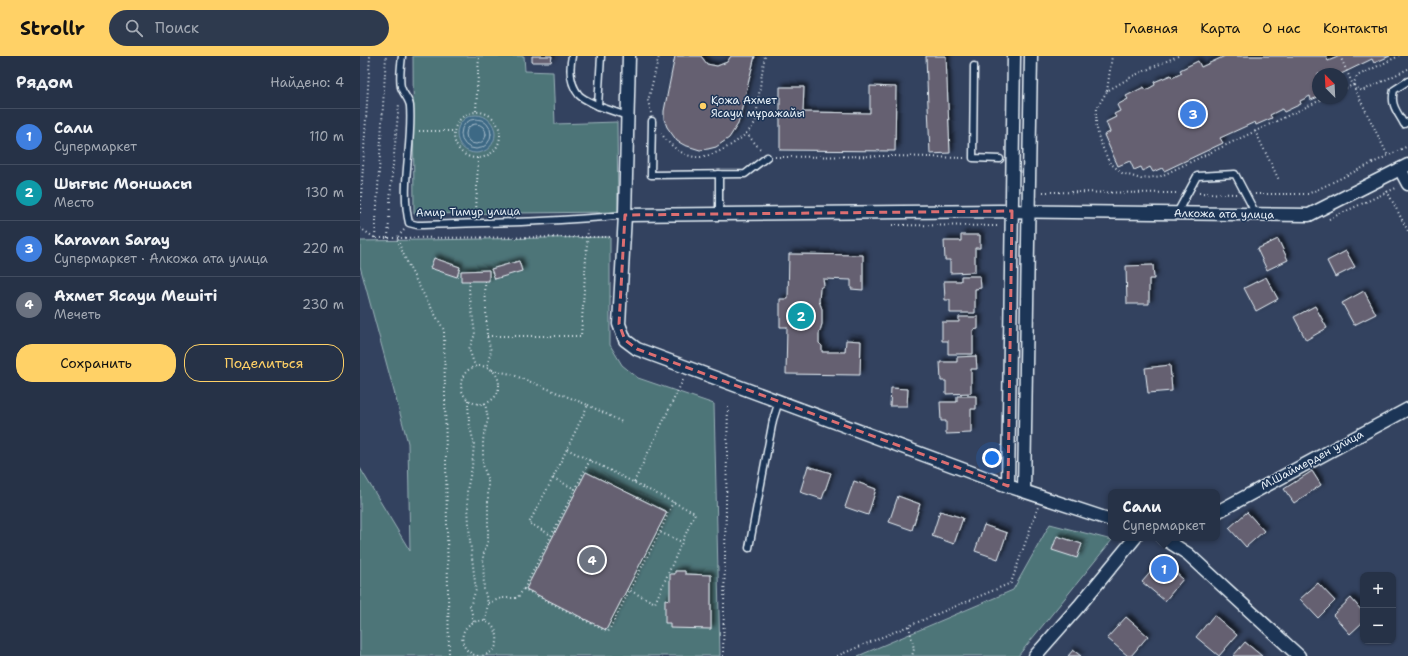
<!DOCTYPE html>
<html lang="ru">
<meta charset="utf-8">
<style>
:root{--surface:#263247;--page:#2e3a4e;--text:#f1f3f6;--muted:#a4aab4;--line:#424d60;--accent:#ffd166}
body{margin:0;font-family:"Shantell Sans",sans-serif;background:var(--page);color:var(--text)}
.controls{position:absolute;right:12px;bottom:12px;display:grid;overflow:hidden;border-radius:8px;box-shadow:0 1px 3px #0004}
.controls button{width:36px;height:36px;display:grid;place-items:center;padding:0;border:0;border-bottom:1px solid var(--line);background:var(--surface);color:var(--text);font:20px sans-serif}
.compass{position:absolute;left:952px;top:12px;width:36px;height:36px;border-radius:50%;background:var(--surface);box-shadow:0 1px 3px #0004;rotate:336deg}
.you{position:absolute;left:632px;top:402px;width:14px;height:14px;margin:-10px;border:3px solid #fff;border-radius:50%;background:#1a73e8;box-shadow:0 0 0 6px #1a73e833}
.badge{display:grid;place-items:center;width:26px;height:26px;border-radius:50%;background:var(--accent);color:#fff;font-size:13px;font-weight:700}
.pin{position:absolute;translate:-50% -50%;border:2px solid #fff;box-shadow:0 1px 4px #0006}
.popup{position:absolute;left:748px;top:433px;width:112px;height:52px;box-sizing:border-box;display:grid;place-content:center;border-radius:8px;background:var(--surface);filter:drop-shadow(0 1px 3px #0005);font-size:13px;white-space:nowrap;color:var(--muted)}
.popup b{font-size:15px;color:var(--text)}
.popup::after{content:'';position:absolute;left:50%;top:100%;margin-left:-8px;border:8px solid transparent;border-top-color:var(--surface)}
.list{margin:0;padding:0;list-style:none}
h2{display:flex;justify-content:space-between;align-items:center;height:52px;margin:0;padding:0 16px;font-size:17px}
h2 small{font-size:13px;font-weight:400;color:var(--muted)}
.list li{display:grid;grid-template-columns:26px 1fr auto;gap:12px;align-items:center;box-sizing:border-box;height:56px;padding:0 16px;border-top:1px solid var(--line)}
.list b{display:block;font-size:15px;white-space:nowrap}
.list p{margin:0;font-size:13px;white-space:nowrap;color:var(--muted)}
.list em{font-size:13px;font-style:normal;color:var(--muted)}
.actions{display:flex;gap:8px;padding:12px 16px}
.actions a{flex:1;padding:9px 0;border:1px solid var(--accent);border-radius:16px;text-align:center;font-size:14px;color:var(--accent)}
.actions .main{background:var(--accent);color:#111}
.icon{flex:none;width:22px;height:22px;fill:none;stroke:currentColor;stroke-width:2;stroke-linecap:round;stroke-linejoin:round}
.map{position:relative;flex:none;width:1048px;height:600px;overflow:hidden}
header{display:flex;align-items:center;gap:24px;box-sizing:border-box;height:56px;padding:0 20px;background:var(--accent);color:#111}
header strong{font-size:19px}
nav{display:flex;gap:22px;margin-inline-start:auto;font-size:14px}
.search{width:280px;height:36px;background:var(--page);display:flex;align-items:center;gap:10px;box-sizing:border-box;padding:0 14px;border-radius:22px;color:var(--muted);font-size:15px}
main{display:flex}
aside{flex:1;background:var(--surface)}
.map>svg:first-child{display:block}
.green{fill:#4d7478;stroke:#9ab2b8}
.water{fill:#3e6985;stroke:#829fb3}
.lines{fill:none;stroke-linecap:round;stroke-linejoin:round}
.shore{stroke:#a4bbca;stroke-width:1}
.building{fill:#656171;stroke:#e8f1f8;filter:url(#shadow)}
.lane-casing{stroke:#e8f1f8;stroke-width:9}
.street-casing{stroke:#e8f1f8;stroke-width:15}
.path{stroke:#e8f1f8;stroke-width:2;stroke-dasharray:1 3;stroke-linecap:butt}
.lane{stroke:#1d3557;stroke-width:6}
.street{stroke:#1d3557;stroke-width:12}
.marked{fill:none;stroke:#dc6e71;stroke-width:3;stroke-dasharray:8 5;stroke-linejoin:round}
.poi-dot{fill:#ffd166;stroke:#1d3557;stroke-width:1.5}
.labels{text-anchor:middle;dominant-baseline:central;stroke-width:3;stroke-linejoin:round;paint-order:stroke}
.poi-label{font-size:11px;fill:#e8f1f8;stroke:#1d3557;text-anchor:start}
.street-label{font-size:11px;fill:#e8f1f8;stroke:#1d3557}
</style>
<header>
<strong>Strollr</strong>
<div class="search"><svg class="icon" aria-label="search" viewBox="0 0 24 24"><circle cx="10" cy="10" r="6"/><path d="M15 15l6 6"/></svg>Поиск</div>
<nav><a>Главная</a><a>Карта</a><a>О нас</a><a>Контакты</a></nav>
</header>
<main>
<aside>
<h2>Рядом<small>Найдено: 4</small></h2>
<ul class="list">
<li><span class="badge" style="background:#3f7fe0">1</span><div><b>Сали</b><p>Супермаркет</p></div><em>110 m</em></li>
<li><span class="badge" style="background:#0f9aa8">2</span><div><b>Шығыс Моншасы</b><p>Место</p></div><em>130 m</em></li>
<li><span class="badge" style="background:#3f7fe0">3</span><div><b>Karavan Saray</b><p>Супермаркет · Алкожа ата улица</p></div><em>220 m</em></li>
<li><span class="badge" style="background:#6b7280">4</span><div><b>Ахмет Ясауи Мешіті</b><p>Мечеть</p></div><em>230 m</em></li>
</ul>
<div class="actions"><a class="main">Сохранить</a><a>Поделиться</a></div>
</aside>
<div class="map">
<svg width="1048" height="600" viewBox="0 0 1048 600">
<defs>
<filter id="shadow"><feDropShadow dx="3.5" dy="-3.5" stdDeviation="2" flood-color="#0009"/></filter>
</defs>
<rect width="100%" height="100%" fill="#33425f"/>
<filter id="ink" filterUnits="userSpaceOnUse"><feTurbulence type="fractalNoise" baseFrequency=".025" numOctaves="2"/><feDisplacementMap in="SourceGraphic" scale="8" xChannelSelector="R" yChannelSelector="G"/><feConvolveMatrix kernelMatrix="1 2 1 2 8 2 1 2 1" color-interpolation-filters="sRGB"/></filter>
<g filter="url(#ink)">
<g class="green">
<path d="M53,0H164L165,15L193,16L195,68L257,66L258,156L54,158Z"/>
<path d="M250,181V289L262,309L278,322L354,348L360,600H0V412L50,495L48,387L0,210V185Z"/>
<path d="M690,468L752,484L658,600H498L653,534Z"/>
</g>
<circle class="water" cx="116" cy="78" r="19"/>
<g class="lines">
<g class="shore">
<circle cx="116" cy="78" r="15"/>
<circle cx="116" cy="78" r="10"/>
</g>
</g>
<g class="building">
<path d="M172,0H192L191,6H172Z"/>
<path d="M315,0H341L347,8L357,10L367,6L371,0H395L378,68L369,82L356,91L348,93L340,94L324,89L317,85L307,71L304,63V55Z"/>
<path d="M566,0H586L590,97L570,98Z"/>
<path d="M865,0H966L968,5L980,0H1030L1014,7L1012,3L981,18H958V41L951,44L950,40L940,45L941,48L924,56L922,53L910,59L912,62L896,69L895,66L860,82L863,87L804,115L802,112L793,116L790,111L783,115L781,111L774,114L770,105L758,110L744,79L750,76L746,66L756,61L754,58L760,55L757,49L768,43L766,40L784,31L786,34L795,29L794,26L811,19L812,22L822,17L820,14L838,5L841,11Z"/>
<path d="M510,30L536,31L535,95L420,94V31H444L443,56L510,57Z"/>
<path d="M601,179H620V192H615V216L590,217V204H585L584,185H601Z"/>
<path d="M918,183L928,204L907,214L897,193Z"/>
<path d="M986,195L995,211L975,221L967,205Z"/>
<path d="M429,198L503,199V234L491,233V224L463,223L464,229L460,232L459,245L462,253V268L459,278V287L462,290V296H485L486,284L501,285L500,319L426,318L427,271H420V243H428Z"/>
<path d="M74,202L100,211L97,221L70,212Z"/>
<path d="M159,205L162,215L135,223L131,213Z"/>
<path d="M793,209L794,223H789V248H767L766,210Z"/>
<path d="M129,214V225H101V215Z"/>
<path d="M601,220H620L621,232L615,233V257H590V244H585L584,225H601Z"/>
<path d="M906,221L918,243L896,255L884,232Z"/>
<path d="M1004,235L1016,258L994,269L982,247Z"/>
<path d="M955,250L967,272L946,284L934,261Z"/>
<path d="M599,261H618V273L613,274V298H588V285H582V266H599Z"/>
<path d="M616,300L617,313H611V337L586,338V325H581L580,306H597V301Z"/>
<path d="M810,309L812,335L788,337L785,312Z"/>
<path d="M531,332L548,333L547,350H530Z"/>
<path d="M597,340H616V353H611V377L586,378V365H581L580,346H597Z"/>
<path d="M448,410L471,417L462,443L440,436Z"/>
<path d="M952,415L961,429L934,447L924,433Z"/>
<path d="M226,416L307,456L246,574L166,533Z"/>
<path d="M494,425L516,433L508,459L485,451Z"/>
<path d="M538,440L560,448L552,474L529,466Z"/>
<path d="M580,455L603,462L594,488L572,480Z"/>
<path d="M887,456L904,475L886,491L869,472Z"/>
<path d="M624,469L647,477L638,503L615,495Z"/>
<path d="M697,480L722,488L717,502L692,494Z"/>
<path d="M801,504L823,523L805,545L782,526Z"/>
<path d="M315,515H325V518L351,519V573L310,572V567H305V543L310,544V518H315Z"/>
<path d="M958,527L975,545L958,562L940,543Z"/>
<path d="M991,542L1003,556V566L990,578L973,559Z"/>
<path d="M854,559L877,579L859,600L836,581Z"/>
<path d="M766,561L788,580L771,600H768L747,582Z"/>
<path d="M885,586L902,600H873Z"/>
<path d="M713,594L721,600H708Z"/>
</g>
<g class="lines">
<defs>
<g id="lane">
<path d="M42,0C41,9 39,22 41,31C43,38 49,43 50,50C53,89 40,129 49,167L57,169C126,167 196,166 265,159"/>
<path d="M212,0C209,14 210,28 219,39C224,44 233,47 238,50"/>
<path d="M241,0L238,50L267,60"/>
<path d="M614,10L613,102L640,103"/>
<path d="M1048,25L1034,34C1030,49 1037,55 1044,68L1048,66"/>
<path d="M292,65L291,119L385,118L407,101"/>
<path d="M359,118V158"/>
<path d="M817,157L837,120L875,118L896,158"/>
<path d="M389,492L413,364L419,345"/>
</g>
<g id="street">
<path d="M269,0L265,159L639,155L949,159L1048,109"/>
<path d="M1040,113L1048,128"/>
<path d="M265,159L259,268L265,284L277,293L648,430L751,464"/>
<path d="M648,430L654,0"/>
<path d="M664,435L671,0"/>
<path d="M857,456L1048,353"/>
<path d="M803,482L828,498L939,600"/>
<path d="M675,600L719,550L775,482"/>
</g>
</defs>
<use href="#lane" class="lane-casing"/>
<use href="#street" class="street-casing"/>
<g class="path">
<path d="M818,0L773,20L747,35L737,52L736,67L739,83L749,106L762,117L781,123L801,120L965,42"/>
<path d="M980,0L993,29L1028,100"/>
<path d="M994,29L1002,35L1048,13"/>
<path d="M982,34L993,29L997,20L1039,0"/>
<path d="M747,35L752,0"/>
<path d="M116,55L119,0"/>
<circle cx="117" cy="79" r="23"/>
<path d="M291,57L288,45L299,0"/>
<path d="M59,75H94"/>
<path d="M895,75L919,124"/>
<path d="M301,77C308,88 321,99 335,101C353,103 390,81 396,64C397,59 397,52 398,46C400,31 402,15 405,0"/>
<path d="M386,77L401,94"/>
<path d="M415,101L534,100L604,102"/>
<path d="M1027,135L1048,175"/>
<path d="M683,136L818,137"/>
<path d="M839,137L876,138"/>
<path d="M895,138H948L1048,90"/>
<path d="M0,157L10,0"/>
<path d="M116,159L118,102"/>
<path d="M969,163L1036,132"/>
<path d="M532,169L639,170"/>
<path d="M0,172L15,182L252,181"/>
<path d="M44,174L37,182C49,215 67,244 84,274L89,600"/>
<path d="M15,182L26,0"/>
<path d="M28,182L31,129L39,48"/>
<path d="M110,225L109,234L115,278L109,293L115,310"/>
<path d="M125,225L127,280L131,295L127,311"/>
<path d="M127,280H221L228,172"/>
<circle cx="120" cy="329" r="19"/>
<path d="M132,314L151,318L228,349L193,422L169,467L191,479"/>
<path d="M108,344L109,366L114,388L112,411L107,434L110,485L116,534L110,550L114,566"/>
<path d="M125,347L128,363L123,384V409L128,425V484L123,500L124,533L128,547L125,566"/>
<path d="M228,349L262,366"/>
<path d="M207,393L335,457L295,547L267,533"/>
<path d="M230,404L164,533L248,576L300,476L313,446"/>
<path d="M193,422L215,433"/>
<path d="M274,426L324,322"/>
<path d="M297,475L322,486"/>
<path d="M128,547L142,542H157L164,533"/>
<path d="M549,570L554,593L552,600"/>
<path d="M118,600C108,598 100,589 103,578C104,573 108,569 112,567C136,555 150,595 121,600"/>
<path d="M363,600L368,348"/>
<path d="M477,600L651,527L678,451"/>
</g>
<use href="#lane" class="lane"/>
<use href="#street" class="street"/>
</g>
</g>
<path class="marked" d="M652,155L648,430L277,293L265,284L259,268L265,159Z"/>
<circle class="poi-dot" cx="343" cy="50" r="4"/>
<g class="labels">
<g class="poi-label">
<text x="351" y="44">Қожа Ахмет<tspan x="351" dy="13">Ясауи мұражайы</tspan></text>
</g>
<g class="street-label">
<text transform="translate(108 156) rotate(-1)">Амир Тимур улица</text>
<text transform="translate(864 158) rotate(1)">Алкожа ата улица</text>
<text transform="translate(952 404) rotate(-28)">М.Шаймерден улица</text>
</g>
</g>
</svg>
<div class="controls">
<button>+</button>
<button>−</button>
</div>
<svg class="compass" viewBox="-18 -18 36 36"><path d="M0-13l5 13h-10z" fill="#e53935"/><path d="M0 13l5-13h-10z" fill="#a4aab4"/></svg>
<div class="you"></div>
<div class="pin badge" style="left:804px;top:513px;background:#3f7fe0">1</div>
<div class="popup"><b>Сали</b>Супермаркет</div>
<div class="pin badge" style="left:441px;top:260px;background:#0f9aa8">2</div>
<div class="pin badge" style="left:833px;top:58px;background:#3f7fe0">3</div>
<div class="pin badge" style="left:232px;top:504px;background:#6b7280">4</div>
</div>
</main>
